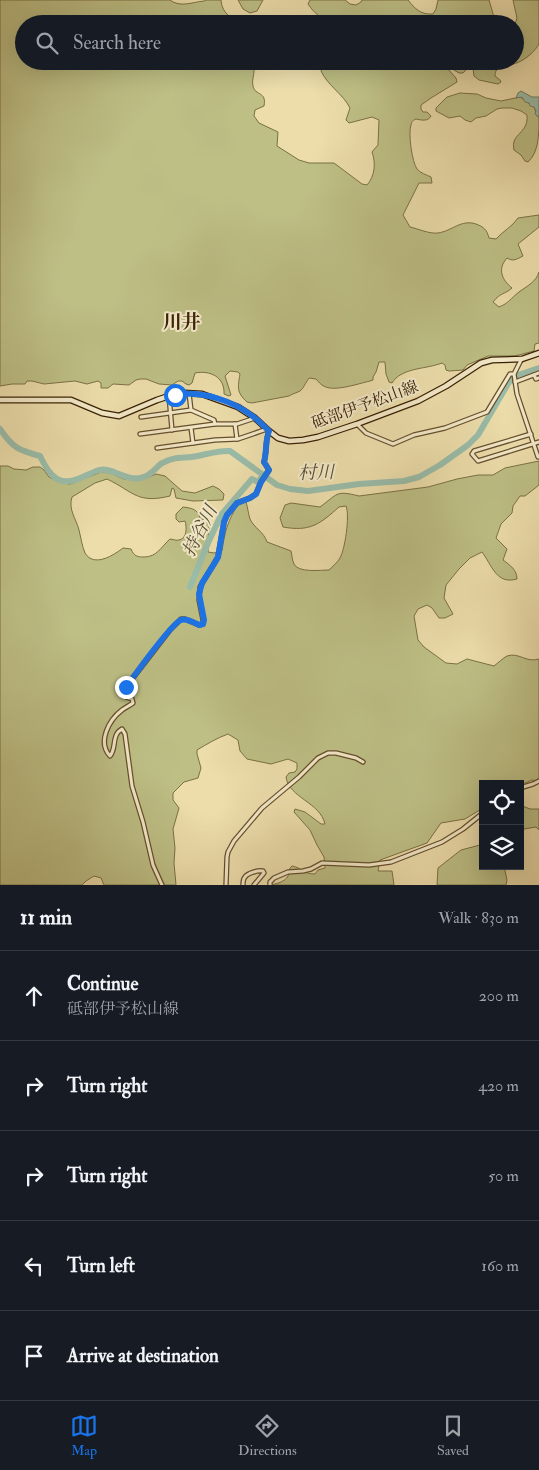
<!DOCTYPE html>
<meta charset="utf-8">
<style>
:root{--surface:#171b24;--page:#242831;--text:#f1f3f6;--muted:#9ea1a6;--line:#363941;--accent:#1a73e8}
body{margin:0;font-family:"IM FELL Double Pica","Noto Serif JP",serif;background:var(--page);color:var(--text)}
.controls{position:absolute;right:15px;bottom:15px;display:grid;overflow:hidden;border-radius:0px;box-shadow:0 5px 20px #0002}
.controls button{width:45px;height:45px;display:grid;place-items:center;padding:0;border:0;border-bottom:1px solid var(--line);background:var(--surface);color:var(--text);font:25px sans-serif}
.stop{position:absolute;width:15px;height:15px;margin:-11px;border:4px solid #1a73e8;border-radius:50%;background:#fff}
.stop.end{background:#1a73e8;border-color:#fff;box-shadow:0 1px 5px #0008}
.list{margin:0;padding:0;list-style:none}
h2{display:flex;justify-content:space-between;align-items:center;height:65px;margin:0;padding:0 20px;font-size:21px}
h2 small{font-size:16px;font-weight:400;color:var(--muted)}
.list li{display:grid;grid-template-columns:32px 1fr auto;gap:15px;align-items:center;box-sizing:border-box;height:90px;padding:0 20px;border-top:1px solid var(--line)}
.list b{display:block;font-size:19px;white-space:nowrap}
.list p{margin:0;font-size:16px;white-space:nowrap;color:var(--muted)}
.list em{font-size:16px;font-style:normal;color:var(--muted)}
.icon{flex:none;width:28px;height:28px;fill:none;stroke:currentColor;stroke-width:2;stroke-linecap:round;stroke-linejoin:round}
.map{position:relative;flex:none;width:539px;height:885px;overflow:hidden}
.search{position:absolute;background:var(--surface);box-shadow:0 5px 20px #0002;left:15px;right:15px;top:15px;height:55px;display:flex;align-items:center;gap:12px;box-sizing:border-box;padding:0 18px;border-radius:28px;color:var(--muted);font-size:19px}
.sheet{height:515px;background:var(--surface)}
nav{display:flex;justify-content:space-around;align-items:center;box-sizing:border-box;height:70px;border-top:1px solid var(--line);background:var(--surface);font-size:14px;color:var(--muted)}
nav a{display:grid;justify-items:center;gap:2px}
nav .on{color:var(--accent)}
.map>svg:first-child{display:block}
.green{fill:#bdbf85;stroke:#7b7045}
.water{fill:#99bca9;stroke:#737e67}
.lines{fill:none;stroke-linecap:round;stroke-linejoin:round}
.river{stroke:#99bca9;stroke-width:6}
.street-casing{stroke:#664f2e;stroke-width:5.5}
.secondary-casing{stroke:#392005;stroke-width:7}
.street{stroke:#f3e9c8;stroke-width:3}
.secondary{stroke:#f3e9c8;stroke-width:4.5}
.route{stroke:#1a73e8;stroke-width:6}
.labels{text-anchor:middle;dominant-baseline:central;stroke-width:4;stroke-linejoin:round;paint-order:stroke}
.street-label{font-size:16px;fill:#392005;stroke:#f3e9c8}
.water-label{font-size:18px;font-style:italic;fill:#564f36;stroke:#f3e9c8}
.quarter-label{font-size:19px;font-weight:bold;fill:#392005;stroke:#f3e9c8}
</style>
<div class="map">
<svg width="539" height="885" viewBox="0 0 539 885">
<rect width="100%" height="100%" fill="#ecddab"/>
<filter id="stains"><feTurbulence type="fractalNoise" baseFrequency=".004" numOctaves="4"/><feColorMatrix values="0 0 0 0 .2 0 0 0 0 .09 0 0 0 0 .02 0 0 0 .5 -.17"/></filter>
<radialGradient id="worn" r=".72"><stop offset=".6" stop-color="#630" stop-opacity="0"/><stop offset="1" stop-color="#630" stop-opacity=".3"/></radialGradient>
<g class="green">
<path d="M0,0H170C180,8 193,2 204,1L206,0H221C222,15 233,19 245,24H24V61H252C257,72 251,78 253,86C255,96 267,91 264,106L255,110L254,116L259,123L278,132L277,146L299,160L309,163H334L362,184L367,185C375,176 376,163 372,152L378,145L379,120L372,117L349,123L346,120L350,108C343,94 328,86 321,71L327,61H449L452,64L460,62L464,63L466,66V70L463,73H459L449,67L447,68L456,78L457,82L431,98L421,105V109L423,112H427L431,116C428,122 421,120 416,119C412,121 412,121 411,125C408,133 412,162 417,169C420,173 427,175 431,177L432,183H419L403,215L410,227C419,229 429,234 438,233C452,231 461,219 476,224C484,227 487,230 489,238L496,239C503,231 512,227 518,218L539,215V227L518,244L523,256C517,259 513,262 507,258C497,269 502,280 512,288C504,295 501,292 493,302L499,307C509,303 510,299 519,292C527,286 536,282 539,272V343L535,344L534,351L515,356H488L467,365L463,370L449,371L446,370L445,365L442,363L439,364C425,369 401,368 392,383L389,382L386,374L385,362H379L376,372L373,377V380L370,381C357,384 332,393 322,385C319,383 318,381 316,379L309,378C306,382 303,389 300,391C296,393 292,394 289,396L252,403L247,402C236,392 238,387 240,374L238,372L230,371L225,376L231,395L229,396L224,394C225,377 210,370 195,373L192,383L189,385L186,384L182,381H178L172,385L159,384L146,379H140L136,380L129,385L113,384L108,388H101V383L98,381L87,384L75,381L44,384L32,381H27L25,384H12L0,386Z"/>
<path d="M238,0H263L257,11L250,13L243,9Z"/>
<path d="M310,0H345L350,4L356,5L361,2L362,0H408C415,9 421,15 433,14L436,9L438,0H489L496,24H330C321,18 314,13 308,4Z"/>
<path d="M513,0H539V44C532,56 516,67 502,65C497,68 495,71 495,76L500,80L501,82L498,84L479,80L474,76L472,61H515V24L517,18Z"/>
<path d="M460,93L477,94L486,98L501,101L520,97L534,107L537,116L539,117C539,134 539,152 528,162L525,161L521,155L514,150C510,133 529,134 527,115L521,111L512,108H502L497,109L486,116L476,118L471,122L465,120L460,116L449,118L436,111V108L447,97Z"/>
<path d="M539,461V485L525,496H520L513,506L512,513L501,524L496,538L507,549L503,560C510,565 517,570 517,579C496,585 492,565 482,552L470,558L459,569L446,585L444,598L453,614L445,618H439L432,608L427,605L418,609L414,616L418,640L424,647L446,663L457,664L467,659L494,666C498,663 503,658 507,656C519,652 526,663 539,659V781L532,780L520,785V784H483V808L465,819L441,823L427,843L380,860L378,871H392L394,885H270C281,883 290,880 290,868L292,866C303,868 302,874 315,874L318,870L325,868L324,857L317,845L310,830L294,812L295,809L305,812L321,824H325C320,802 289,798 286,777L289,773L295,772L297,769V763L288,759L271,764L247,759L240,751L238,740L228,734C217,738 207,744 197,750V754L201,768L198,778L184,782L173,793V800L179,808L173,829L175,848L174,863L176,885H104L101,878L94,876L86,881L82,885H0V466H8L14,469L26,470L33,467H40L44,470L49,477L62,483L70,484L101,472L110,473L124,479H144L156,474L165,476L182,491L195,493L213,486L219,489L224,494L223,500L193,501L176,498L174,489L172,488L170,496C137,504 134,492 107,479L95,483L72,497C68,510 76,518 79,530C81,538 82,546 85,553C94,568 114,555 123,548L131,549C134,556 137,557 144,557C157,557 161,547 170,539C172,539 177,541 179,540C187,539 187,527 185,521L179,522L176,519V514L183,507C191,508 198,509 200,518L206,521L209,526L208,552L214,553L222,551C225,530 228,521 238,504L246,502C248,508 248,513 250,519C254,528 264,532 267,542L291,551C292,555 292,560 294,564C298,573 320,570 329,570C332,567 338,562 340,558C345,549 350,516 346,506L339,507C320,524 310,532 283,527L280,518L285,505L291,503L320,507C338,494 335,490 359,496L428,487L457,479L478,475H493L505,468Z"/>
<path d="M520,805L530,809H539V830L536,827L524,829L520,834Z"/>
<path d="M483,841V866H504L507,880L506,885H437L438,868L461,850L480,845Z"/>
</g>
<path class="water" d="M521,91L532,97H539V117L535,114L536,111L534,107L530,106L529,103L525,102L522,97L516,98L518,93Z"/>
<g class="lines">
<g class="river">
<path d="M0,429C13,448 18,450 40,456C46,468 54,484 70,481C80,480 89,473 99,470C113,467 125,481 140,478C150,477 155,468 162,463C165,462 170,459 173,459C179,457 186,458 192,457C205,455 218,450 230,451L277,485L290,489L308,491L359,484L404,481L419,477L440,465L468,445L478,435L509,382L518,375L539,368"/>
<path d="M190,587L208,543L221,515L252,479L258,482L263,475"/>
</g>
<defs>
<g id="street">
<path d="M521,360L514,374L517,394L538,457L539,456"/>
<path d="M534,375L536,379L539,378"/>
<path d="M515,382L539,373"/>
<path d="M189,393L191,410"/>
<path d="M169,396L172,430"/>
<path d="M141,417L191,410L214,420L215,424"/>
<path d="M235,424L237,439"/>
<path d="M357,424L366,433L393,444L414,435L445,428L487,412L510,374H514"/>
<path d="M191,428L193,443"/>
<path d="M140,434L215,424H237L255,418"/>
<path d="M531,434L474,451L472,454L478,461L539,442"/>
<path d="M157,448L215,440L238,439L267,429"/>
<path d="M520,788L533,784L539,781"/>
<path d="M162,885L153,865L143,822L132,786L125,734L122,729C111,735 117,748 110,756C97,742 109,720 122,710C126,707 129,706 133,703L132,699L123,696L124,692L126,687L170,630L181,619H185L199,625L203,624V620L199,600L200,587L218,557L224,522L227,515L237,503L250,498L256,494L261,482L269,470L264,462C267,452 265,441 269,431"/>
<path d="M226,885L227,857L228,852L234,841L262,808L299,777L318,758L328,753H336L356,758L363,762"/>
<path d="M243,885C243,883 243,879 245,877C248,873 258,870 263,871L264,873L254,885"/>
<path d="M270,885V882L274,878L288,872L303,871L311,869L322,863L369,865L391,862L442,842L463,829L483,813"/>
</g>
<path id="secondary" d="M0,400H71L102,413L119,416L157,400L169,396L184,393L202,394L238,407L255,418L269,431L278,438L289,441L303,440L318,437L357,424L418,401L446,386L481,363L492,360L522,359L539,353"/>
</defs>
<use href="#street" class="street-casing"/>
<use href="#secondary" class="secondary-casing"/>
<use href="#street" class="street"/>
<use href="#secondary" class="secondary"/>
</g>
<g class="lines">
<path class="route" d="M126,687C134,676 172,623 181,620C186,618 195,623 199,625L203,624L204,620L199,594L202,583L214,564L218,557L224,522L227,515L237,503L250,498L256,494L261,482L269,470L264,462C267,452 265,441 269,431C265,427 260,422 255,418C234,401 202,390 175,395"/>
</g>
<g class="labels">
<g class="street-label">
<text transform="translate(365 405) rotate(-20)">砥部伊予松山線</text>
</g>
<g class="water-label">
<text transform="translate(316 473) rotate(-2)">村川</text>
<text transform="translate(200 531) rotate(-63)">持谷川</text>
</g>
<g class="quarter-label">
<text x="182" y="322">川井</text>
</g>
</g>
<rect width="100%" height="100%" filter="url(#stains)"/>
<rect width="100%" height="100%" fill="url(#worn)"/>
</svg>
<div class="controls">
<button><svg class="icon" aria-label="locate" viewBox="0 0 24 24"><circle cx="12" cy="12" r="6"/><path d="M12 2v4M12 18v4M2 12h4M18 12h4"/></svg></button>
<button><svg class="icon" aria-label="layers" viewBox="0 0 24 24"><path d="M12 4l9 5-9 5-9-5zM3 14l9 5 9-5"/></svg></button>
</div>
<div class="stop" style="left:175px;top:395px"></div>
<div class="stop end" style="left:126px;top:687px"></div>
<div class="search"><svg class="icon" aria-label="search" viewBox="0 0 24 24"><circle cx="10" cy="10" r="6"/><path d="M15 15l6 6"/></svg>Search here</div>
</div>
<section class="sheet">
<h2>11 min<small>Walk · 830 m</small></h2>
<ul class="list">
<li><svg class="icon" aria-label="ahead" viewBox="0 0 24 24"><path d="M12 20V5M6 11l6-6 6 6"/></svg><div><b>Continue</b><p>砥部伊予松山線</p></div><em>200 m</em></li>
<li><svg class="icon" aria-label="right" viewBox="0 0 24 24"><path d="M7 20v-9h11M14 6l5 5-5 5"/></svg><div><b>Turn right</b></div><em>420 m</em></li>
<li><svg class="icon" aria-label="right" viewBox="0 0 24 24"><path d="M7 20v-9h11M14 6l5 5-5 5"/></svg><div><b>Turn right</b></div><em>50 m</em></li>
<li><svg class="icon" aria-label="left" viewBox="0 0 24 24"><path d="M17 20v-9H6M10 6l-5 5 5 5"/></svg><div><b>Turn left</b></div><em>160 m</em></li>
<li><svg class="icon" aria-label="arrive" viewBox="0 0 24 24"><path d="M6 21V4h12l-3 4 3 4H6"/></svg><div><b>Arrive at destination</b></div></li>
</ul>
</section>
<nav>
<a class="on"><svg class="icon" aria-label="map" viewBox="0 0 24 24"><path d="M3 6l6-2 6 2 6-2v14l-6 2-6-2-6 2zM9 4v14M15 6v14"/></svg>Map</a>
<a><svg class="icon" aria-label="directions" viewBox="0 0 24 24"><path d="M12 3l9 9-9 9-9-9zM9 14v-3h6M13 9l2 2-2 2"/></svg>Directions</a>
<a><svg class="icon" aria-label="saved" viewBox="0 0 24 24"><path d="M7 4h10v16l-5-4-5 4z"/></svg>Saved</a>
</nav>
